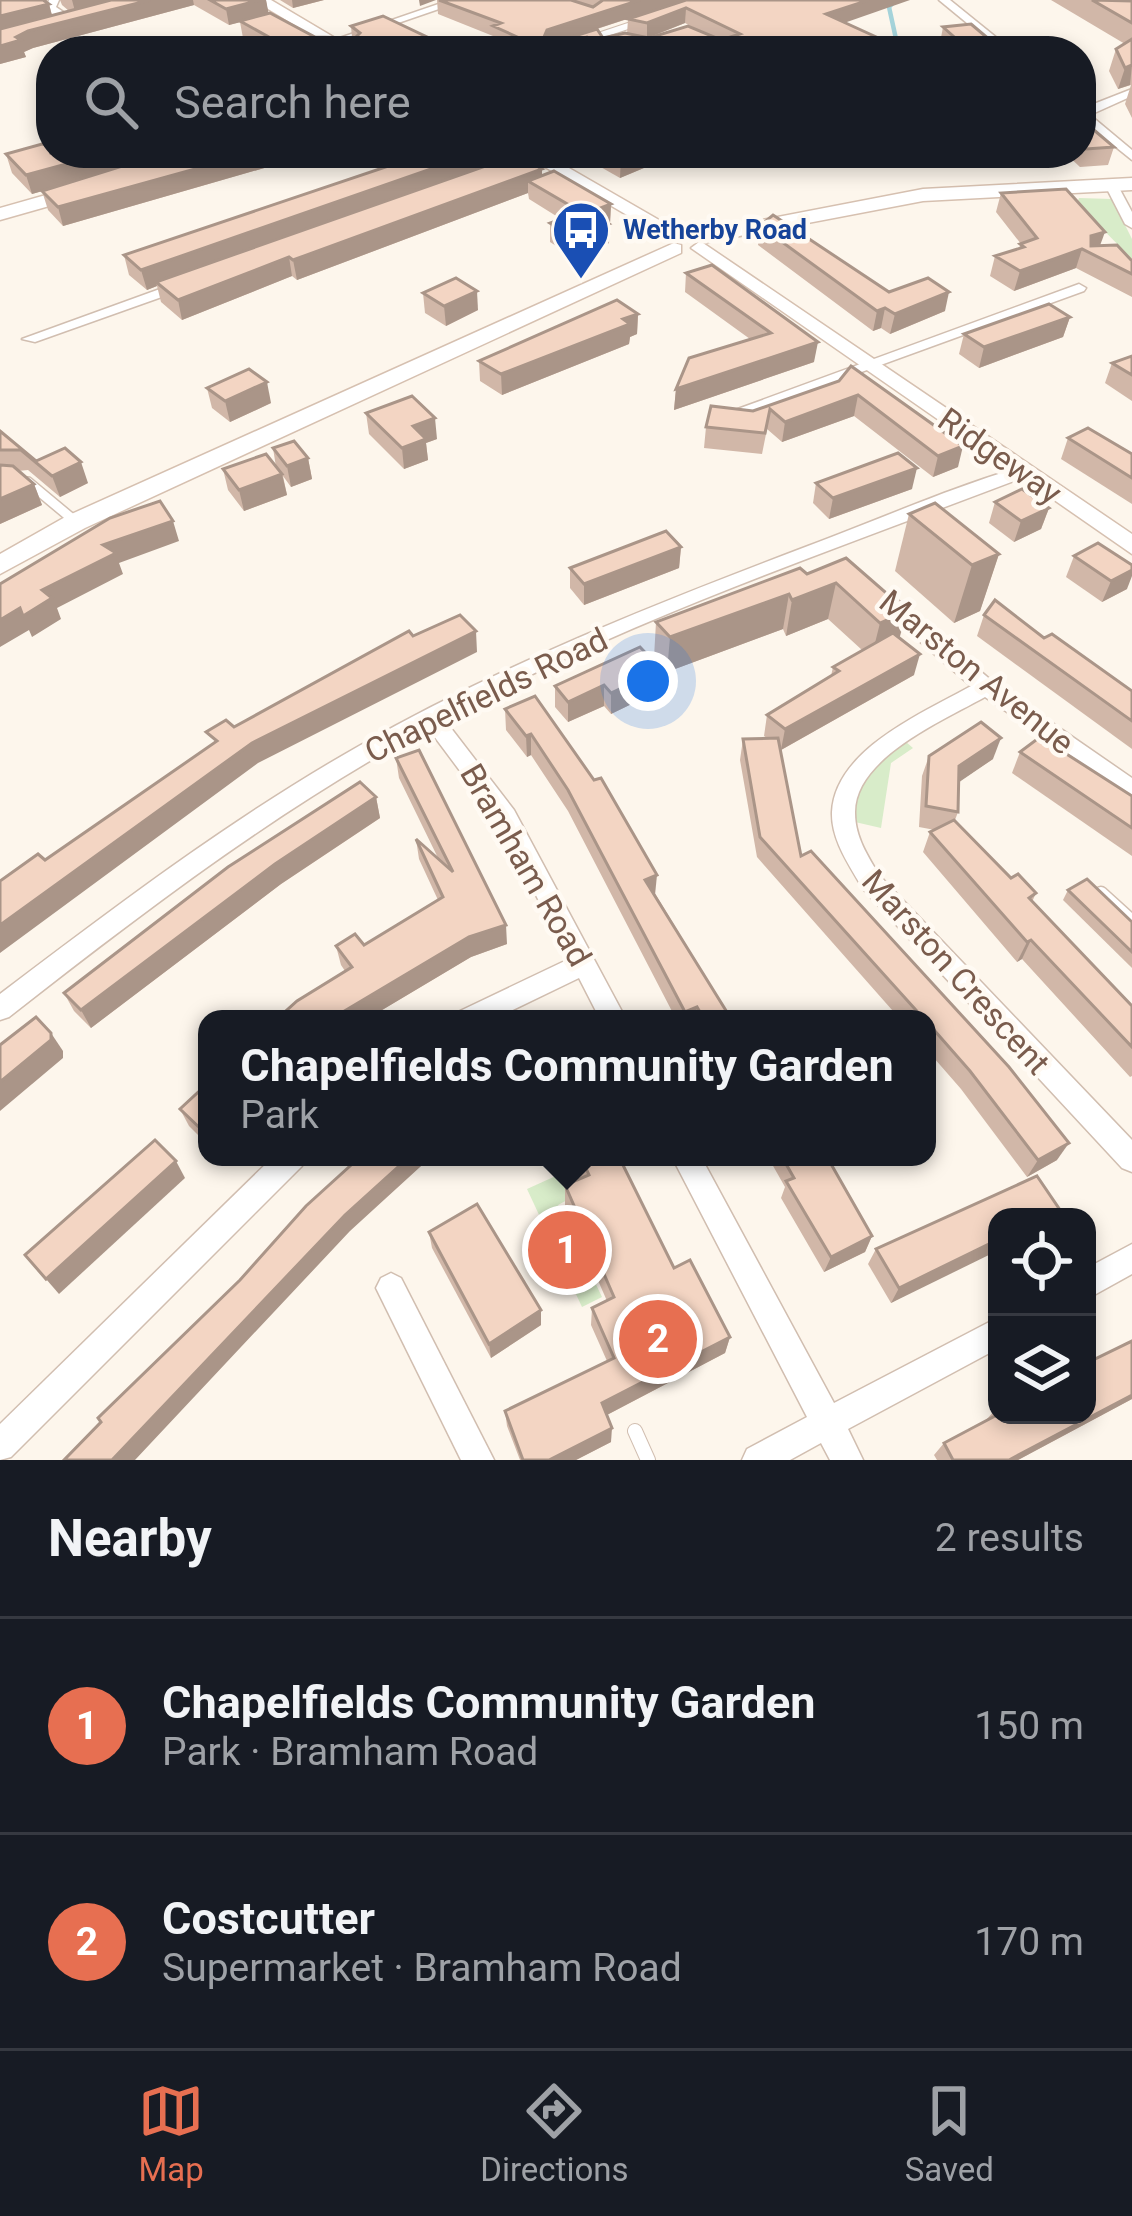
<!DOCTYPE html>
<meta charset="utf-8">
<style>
:root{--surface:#171b24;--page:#242831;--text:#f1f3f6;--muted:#9ea1a6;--line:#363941;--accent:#e76f51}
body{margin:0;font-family:Roboto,sans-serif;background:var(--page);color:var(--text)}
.controls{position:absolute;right:36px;bottom:36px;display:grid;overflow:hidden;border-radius:24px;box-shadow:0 6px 18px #0003}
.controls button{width:108px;height:108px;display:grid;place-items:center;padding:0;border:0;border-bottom:3px solid var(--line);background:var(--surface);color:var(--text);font:60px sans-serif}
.you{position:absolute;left:648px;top:681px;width:42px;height:42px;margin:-30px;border:9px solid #fff;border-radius:50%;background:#1a73e8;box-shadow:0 0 0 18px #1a73e833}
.badge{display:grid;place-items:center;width:78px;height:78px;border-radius:50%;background:var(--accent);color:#fff;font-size:39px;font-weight:700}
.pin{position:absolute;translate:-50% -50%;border:6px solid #fff;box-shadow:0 3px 12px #0006}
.popup{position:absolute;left:198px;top:1010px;width:738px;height:156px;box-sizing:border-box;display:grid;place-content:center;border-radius:24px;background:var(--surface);filter:drop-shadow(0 3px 9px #0005);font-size:39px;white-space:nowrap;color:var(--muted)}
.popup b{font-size:45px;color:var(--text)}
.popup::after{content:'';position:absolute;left:50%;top:100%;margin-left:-24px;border:24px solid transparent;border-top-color:var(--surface)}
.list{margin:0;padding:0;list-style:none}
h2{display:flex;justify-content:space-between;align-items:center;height:156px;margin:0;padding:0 48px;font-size:51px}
h2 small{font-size:39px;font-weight:400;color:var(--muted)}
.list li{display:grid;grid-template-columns:78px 1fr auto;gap:36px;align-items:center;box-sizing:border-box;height:216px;padding:0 48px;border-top:3px solid var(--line)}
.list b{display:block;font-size:45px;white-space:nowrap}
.list p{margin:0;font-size:39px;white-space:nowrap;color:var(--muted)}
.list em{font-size:39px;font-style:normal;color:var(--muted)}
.icon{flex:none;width:66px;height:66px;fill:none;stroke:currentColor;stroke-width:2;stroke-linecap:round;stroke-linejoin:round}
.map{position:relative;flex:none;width:1132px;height:1460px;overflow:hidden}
.search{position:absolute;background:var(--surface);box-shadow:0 6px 18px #0003;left:36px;right:36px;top:36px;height:132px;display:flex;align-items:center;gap:30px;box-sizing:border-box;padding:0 42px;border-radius:48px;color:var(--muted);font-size:45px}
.sheet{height:588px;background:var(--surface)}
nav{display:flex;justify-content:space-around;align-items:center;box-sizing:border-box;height:168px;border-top:3px solid var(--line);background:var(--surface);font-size:33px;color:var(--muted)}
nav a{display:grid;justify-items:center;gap:6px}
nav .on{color:var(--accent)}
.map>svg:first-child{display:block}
.green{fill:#d8ecc9}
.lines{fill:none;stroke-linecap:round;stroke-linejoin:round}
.stream{stroke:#a5d3da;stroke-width:4.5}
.lane-far3-casing{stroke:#d1beb0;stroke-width:8}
.lane-far2-casing{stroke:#d1beb0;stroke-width:12}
.lane-far1-casing{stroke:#d1beb0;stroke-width:15}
.lane-casing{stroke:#d1beb0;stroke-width:16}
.street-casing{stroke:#d1beb0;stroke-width:3}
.secondary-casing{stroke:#d6c0b0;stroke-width:3}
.lane-far3{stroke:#fff;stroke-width:6}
.lane-far2{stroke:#fff;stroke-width:9}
.lane-far1{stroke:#fff;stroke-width:12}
.lane{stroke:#fff;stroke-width:14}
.street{fill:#fff;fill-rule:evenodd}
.secondary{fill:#fff;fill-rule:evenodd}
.wall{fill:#d1b7a8;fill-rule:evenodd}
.shaded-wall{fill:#aa9588}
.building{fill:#f3d5c3;stroke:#aa9588;stroke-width:3}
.labels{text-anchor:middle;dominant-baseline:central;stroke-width:9;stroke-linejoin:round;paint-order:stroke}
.far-transit-label{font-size:27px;font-weight:bold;fill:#164399;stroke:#fffaf3;text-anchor:start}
.street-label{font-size:33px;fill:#7a5c4d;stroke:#fffaf3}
</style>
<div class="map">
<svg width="1132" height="1460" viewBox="0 0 1132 1460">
<rect width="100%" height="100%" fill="#fdf6ec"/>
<g class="green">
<path d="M1079,198L1112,199L1132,239V259L1077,203Z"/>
<path d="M906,742L913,748L891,763L881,828L855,822C851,784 876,761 906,742Z"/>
<path d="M569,1170L580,1193L558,1205L602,1297L582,1307L527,1189Z"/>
</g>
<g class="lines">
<path class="stream" d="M888,0L894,2L889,7L896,39L908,51"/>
<defs>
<path id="lane-far3" d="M589,39L640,22"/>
<path id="lane-far2" d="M28,482L76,522"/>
<path id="lane-far1" d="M1101,893L1132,921"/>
<path id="lane" d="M635,1431L648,1460"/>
<g id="street">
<path d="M49,0H59L56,7L75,20V24H67L46,10Z"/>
<path d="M450,0H465L337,44L328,42Z"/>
<path d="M939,0H950L1013,51H1001Z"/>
<path d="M1132,89V96L1090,115L1132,150V160L1081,119V109Z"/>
<path d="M1112,183L1117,184L1132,212V228L1125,224L1106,187Z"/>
<path d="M182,281L189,285L187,288L35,342L22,339Z"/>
<path d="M1079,284L1086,288L1084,291L749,413L743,415L735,410Z"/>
<path d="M1021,467L1030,472L1027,476C831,551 629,619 444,719L514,810L626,1019H600L579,978L494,1019H456L460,1011L569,959L498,822L428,728C278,809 143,912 9,1017L0,1020V994C116,906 232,818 359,746C501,665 655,604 808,546C878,520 949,488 1021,467Z"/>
<path d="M885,594L892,595L993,682L1132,778V797L985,697C944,720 854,758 855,813C855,837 868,856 879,875L1132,1140V1172L1122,1168L863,889C850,866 831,840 832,812C835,749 925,712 971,686L878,605L875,600Z"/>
<path d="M273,1157H306L302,1166L11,1457L0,1460V1424Z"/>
<path d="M672,1157H701L834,1403L997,1318V1349L848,1429L863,1460H830L821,1443L790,1460H742L747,1449L807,1417Z"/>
<path d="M1132,1244V1274L1087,1299V1268Z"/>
<path d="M391,1273L401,1278L494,1460H461L376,1288L381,1278Z"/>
</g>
<g id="secondary">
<path d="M253,0H271L357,51H338Z"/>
<path d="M521,153H543L685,235L668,239Z"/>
<path d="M1132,178V190L923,201L703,243L1132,534V554L691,248L699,242L691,237L694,233L923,189Z"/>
<path d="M81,185L88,187V195L0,220V208Z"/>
<path d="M674,243L681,245V253L85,528L0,574V554L67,516Z"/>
</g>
</defs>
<use href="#lane-far3" class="lane-far3-casing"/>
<use href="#lane-far2" class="lane-far2-casing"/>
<use href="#lane-far1" class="lane-far1-casing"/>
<use href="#lane" class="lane-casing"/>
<use href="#street" class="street-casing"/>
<use href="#secondary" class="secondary-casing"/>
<use href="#lane-far3" class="lane-far3"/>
<use href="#lane-far2" class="lane-far2"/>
<use href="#lane-far1" class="lane-far1"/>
<use href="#lane" class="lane"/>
<use href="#street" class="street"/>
<use href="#secondary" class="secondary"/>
</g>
<g class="wall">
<path d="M0,0L46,2L49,4L52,15L69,11L62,5L60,0H266L268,13L315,37L352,38L351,26L449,51H266L243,38L240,22L229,25L194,5L33,48L24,52L26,57L0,64Z"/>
<path d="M280,0H324L293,8Z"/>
<path d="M437,0H685L597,29L603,38L627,34L628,19L686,0L844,23L907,51H515L493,41V36L438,14ZM685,23L700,31L648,38Z"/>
<path d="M1051,0H1132V118L1125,104L1131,85L1118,89L1109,71L1116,49L1125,44Z"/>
<path d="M943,27L1003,51H948L940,43Z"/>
<path d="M1081,119L1114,147L1108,165L1080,167L1065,153H1081Z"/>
<path d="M51,153H316L63,226L48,210L42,191L32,194L12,173L6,154Z"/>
<path d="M500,153V161L542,169V176L611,204L609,243L573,257L550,242V223L561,219L529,199L528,193L297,280L292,276L182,320L161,302L157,286L147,290L129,275L124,255Z"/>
<path d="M576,153H652L651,165L620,178Z"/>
<path d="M1001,193L1132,261V297L1076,268L1014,291L990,276L995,256L1019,248L1021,244L996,212Z"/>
<path d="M760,226L889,292L945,311L890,334L881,328L873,331L758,245Z"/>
<path d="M686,273L814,362L674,410L676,389L750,339L685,292Z"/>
<path d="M423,293L478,310L446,326L425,313Z"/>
<path d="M638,314L637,334L630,337L629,344L502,395L480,381L479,361Z"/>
<path d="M1070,317L1063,337L979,368L959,354L964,334Z"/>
<path d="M1132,356V401L1105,383L1112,363Z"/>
<path d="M839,381L958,467L933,477L854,416L782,442L767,429L762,454L704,448L706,427Z"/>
<path d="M207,388L271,403L230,422L212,408Z"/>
<path d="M366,413L437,439L426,443L428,460L404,469L369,434Z"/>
<path d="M0,431L36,461L88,483L60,497L28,470L18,471L34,484L42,505L0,524Z"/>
<path d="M1068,438L1132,454V504L1061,459Z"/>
<path d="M273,448L308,458L312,479L291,487L283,476L287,495L244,511L228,490L223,469L276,467Z"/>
<path d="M816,483L912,489L829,519L813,503Z"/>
<path d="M995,502L1049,508L1041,529L1014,542L989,523Z"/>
<path d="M909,514L999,554L980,611L954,623L895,571Z"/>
<path d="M681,547L679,568L584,605L570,588V568Z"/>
<path d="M1074,556L1127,589L1102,602L1066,577Z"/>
<path d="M846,558L899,638L914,675L781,750L801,856L1057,1160L1027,1177L961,1089L927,1050V1019H900L757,857L740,760L743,739L767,738L764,736L767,715L831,676L833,667L862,650L828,619L786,636L783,629L667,672L654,657L656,622L807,574Z"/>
<path d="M984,615L1044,638L1132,691V749L977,636Z"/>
<path d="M654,684L646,687V697L611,714L604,706L568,722L555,707V686Z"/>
<path d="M535,696L730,1017L744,1019H676L568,811L531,755L527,757L506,730L505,709Z"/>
<path d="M1020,752L1132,796V856L1012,773Z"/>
<path d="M929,756L993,759L958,782V812L955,820L1011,878L1036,893L1032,902L1132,1006V1076L1130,1077L1022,959L1017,962L923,852L930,832L935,830L919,827L922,776Z"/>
<path d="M396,758L507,944L471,957L367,1019H277L345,971L341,965L336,946L364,945L438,900L419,859L416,839L439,860L399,778Z"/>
<path d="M376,797L380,818L281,884L91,1028L74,1011L64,993Z"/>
<path d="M1068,890L1132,922V968L1063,900Z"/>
<path d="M207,1084V1144L189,1126L180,1109Z"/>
<path d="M571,1157H619L674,1268L730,1337L725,1353L607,1415L611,1442L576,1460H520L507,1426L505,1411L607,1361L591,1325L592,1308L607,1301L565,1205V1185L581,1178Z"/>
<path d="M768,1157H827L872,1236L865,1252L824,1272L781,1198L785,1187Z"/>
<path d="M1060,1210L891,1303L868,1264L876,1249Z"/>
<path d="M429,1232L541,1310V1325L491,1358L432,1248Z"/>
<path d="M1132,1341V1399L1018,1460H937L934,1455L944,1443L986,1420L997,1408V1415Z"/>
</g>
<g class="shaded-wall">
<path d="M39,0H47L45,5L49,4L53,20L0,33V16Z"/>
<path d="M72,0H136L76,15Z"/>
<path d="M150,0H193L194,5L33,48L24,52L26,57L0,64V46L28,31Z"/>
<path d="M260,0H266L269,15L229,25L226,9Z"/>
<path d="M292,0H324L293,8Z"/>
<path d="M419,0H436L420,6Z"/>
<path d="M640,0H685L547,45L545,51L544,37L547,30Z"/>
<path d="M869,0H910L824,30L826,14Z"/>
<path d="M686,8L685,23L647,38V23Z"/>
<path d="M587,37V51H546V50Z"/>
<path d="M1132,65L1130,85L1118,89L1125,68Z"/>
<path d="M107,153H178L32,194L26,175Z"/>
<path d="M253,153H316L63,226L58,207Z"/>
<path d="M477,153H500V164L156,282L157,286L147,290L141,270Z"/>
<path d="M628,153H652L651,165L620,178L621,156Z"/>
<path d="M542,169V188L528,181V193L297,280L293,260Z"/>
<path d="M611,204L610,223L589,231L590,212Z"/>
<path d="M609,224V243L573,257V237Z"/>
<path d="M1105,232L1098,251L1091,253V236Z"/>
<path d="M1082,249L1076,268L1014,291L1020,271Z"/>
<path d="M289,257L292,276L182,320L178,300Z"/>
<path d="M477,291L478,310L446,326L444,306Z"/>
<path d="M949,292L945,311L890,334L895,314Z"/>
<path d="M885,308L881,328L873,331L877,311Z"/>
<path d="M638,314L637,334L630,337L629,344L502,395L501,374Z"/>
<path d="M1070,317L1063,337L979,368L984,347Z"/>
<path d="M818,342L814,362L674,410L676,389Z"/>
<path d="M267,382L271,403L230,422L225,401Z"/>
<path d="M858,395L854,416L782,442L785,422Z"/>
<path d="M435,418L437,439L426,443L428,460L404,469L402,448L413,426Z"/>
<path d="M963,446L958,467L933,477L938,456Z"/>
<path d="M308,458L312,479L291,487L287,466Z"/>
<path d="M81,462L88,483L60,497L52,476Z"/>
<path d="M917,468L912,489L829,519L833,498Z"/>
<path d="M282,474L287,495L244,511L239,490Z"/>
<path d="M34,484L42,505L0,524V499Z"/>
<path d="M1049,508L1041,529L1014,542L1021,521Z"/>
<path d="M173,521L179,541L119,563L123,574L57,608L61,619L32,637L29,630L0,647V620L103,545Z"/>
<path d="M681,547L679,568L584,605V584Z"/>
<path d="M999,554L980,611L954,623L972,565Z"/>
<path d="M1132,570V576L1127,589L1102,602L1111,581Z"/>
<path d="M836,583L828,619L786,636L792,600Z"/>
<path d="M789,594L783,629L667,672L670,637Z"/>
<path d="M907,611L897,647L871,659L880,623Z"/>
<path d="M476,631L477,652L258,763L0,953V925L252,743Z"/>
<path d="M920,654L914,675L781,750L785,729Z"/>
<path d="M655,663L654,684L646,687V697L611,714V693L641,669Z"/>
<path d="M604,685V706L568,722V702Z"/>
<path d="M531,734V755L527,757L526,736Z"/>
<path d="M1001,738L993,759L952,787L959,766Z"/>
<path d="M376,797L380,818L281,884L91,1028L81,1010L275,864Z"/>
<path d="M657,875L655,895L645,880Z"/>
<path d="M506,925L507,944L471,957L367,1019H331L469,937Z"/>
<path d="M1031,940L1022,959L1017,962L1027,942Z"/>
<path d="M697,1007L695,1019H684L685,1012Z"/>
<path d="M51,1033L63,1051V1058L0,1111V1082Z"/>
<path d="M1069,1143L1057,1160L1027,1177L1038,1160Z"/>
<path d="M409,1157H431L350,1231L135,1460H112L345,1215Z"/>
<path d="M176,1161L185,1178L59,1294L46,1279Z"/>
<path d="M872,1236L865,1252L824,1272L831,1257Z"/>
<path d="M997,1240V1251L891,1303L899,1288Z"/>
<path d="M541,1310V1325L491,1358L489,1344Z"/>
<path d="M730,1337L725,1353L601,1418L602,1403Z"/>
<path d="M1132,1395V1399L1018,1460H1009Z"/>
<path d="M612,1428L611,1442L576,1460H549Z"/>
</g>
<g class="building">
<path d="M0,0H43L49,4L0,16Z"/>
<path d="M111,0H150L28,31L16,37L21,40L0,46V29Z"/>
<path d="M210,0H260L226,9Z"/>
<path d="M439,0H571L593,7L603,0H640L547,30L544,37L552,43L597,29L603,38L625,33L649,38L688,26L721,40L740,34L686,8L647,23L628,19L686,0H869L826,14L907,51H620L587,37L546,50L493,26L501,23Z"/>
<path d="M1092,0L1132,1V23Z"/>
<path d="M270,13L315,37L355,38L360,33L351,26L383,16L448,47L435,51H294L240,21Z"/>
<path d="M971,24L1003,51H970L943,27Z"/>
<path d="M1132,39V65L1125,68L1116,49Z"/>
<path d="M1081,119L1114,147L1086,149L1081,144Z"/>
<path d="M42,144L51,146V153H107L26,175L6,154Z"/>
<path d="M164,153H253L58,207L42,191Z"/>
<path d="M427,153H477L141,270L124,255Z"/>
<path d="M517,155L542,169L293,260L289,257L178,300L156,282Z"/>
<path d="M554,171L611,204L590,212L609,224L573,237L550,223L581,212L528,181Z"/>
<path d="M1066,189L1105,232L1091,236V246L1117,245L1132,261V274L1082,249L1020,271L995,256L1024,247L1020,244L1037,238L1001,193Z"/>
<path d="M773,215L889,292L928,278L949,292L895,314L885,308L877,311L760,226Z"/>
<path d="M712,265L818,342L676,389L689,358L771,333L686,273Z"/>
<path d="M456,278L477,291L444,306L423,293Z"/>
<path d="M617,300L638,314L623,319L630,324L501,374L479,361Z"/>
<path d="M1049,304L1070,317L984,347L964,334Z"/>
<path d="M1132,356V375L1112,363Z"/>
<path d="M851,366L963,446L938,456L858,395L785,422L770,409L765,433L706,427L711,406L753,411L839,381Z"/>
<path d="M249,369L267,382L225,401L207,388Z"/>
<path d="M412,396L435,418L413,426L426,439L402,448L366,413Z"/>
<path d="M1088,428L1132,454V478L1068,438Z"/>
<path d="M0,431L36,461L65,448L81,462L52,476L21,450H0Z"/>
<path d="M294,441L308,458L287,466L273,448Z"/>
<path d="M898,453L917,468L833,498L816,483Z"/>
<path d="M266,454L282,474L239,490L223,469Z"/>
<path d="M0,465L13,466L34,484L0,499Z"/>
<path d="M1022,489L1049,508L1021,521L995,502Z"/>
<path d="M160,501L173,521L103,545L116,553L42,590L52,598L23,616L20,608L0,620V584L110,518Z"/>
<path d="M935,503L999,554L972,565L909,514Z"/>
<path d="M666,531L681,547L584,584L570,568Z"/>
<path d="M1098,543L1132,565V570L1111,581L1074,556Z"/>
<path d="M846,558L907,611L880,623L836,583L792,600L789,594L670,637L656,622L800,568L807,574Z"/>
<path d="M995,600L1044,638L1052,634L1132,691V721L984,615Z"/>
<path d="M460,615L476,631L252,743L0,925V881L38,854L45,860L217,741L206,732L226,720L234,727L409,631L413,636Z"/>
<path d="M893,633L920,654L785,729L767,715L839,671L833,667Z"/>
<path d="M640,647L655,663L641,669L647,676L611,693L604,685L568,702L555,686Z"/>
<path d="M535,696L594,780L601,778L657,875L645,880L730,1017L740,1013L744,1019H704L697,1007L685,1012L568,790L531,734L526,736L505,709Z"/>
<path d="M981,722L1001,738L959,766L958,812L926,806L929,756Z"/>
<path d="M1040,737L1132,796V828L1020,752Z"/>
<path d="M778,738L801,856L811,851L1009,1067L1069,1143L1038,1160L970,1071L927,1022V1019H924L760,837L743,739Z"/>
<path d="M419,750L506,925L469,937L331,1019H277L297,1001L352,967L336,946L355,934L364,945L443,897L416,839L453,872L396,758Z"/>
<path d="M360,782L376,797L275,864L81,1010L64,993L228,867Z"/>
<path d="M954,820L1011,878L1018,874L1036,893L1029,898L1132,1006V1047L1031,940L1027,942L930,832Z"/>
<path d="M1087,879L1132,922V952L1068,890Z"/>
<path d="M36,1017L51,1033V1040L0,1082V1045Z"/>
<path d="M207,1084V1127L203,1131L180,1109Z"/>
<path d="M155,1140L176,1161L46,1279L25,1255Z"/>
<path d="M360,1157H409L345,1215L112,1460H64L101,1422L98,1418L240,1280L306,1206Z"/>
<path d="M581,1157H619L674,1268L690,1260L730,1337L602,1403L612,1428L549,1460H523L505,1411L614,1358L592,1308L614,1297L565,1185L589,1175Z"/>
<path d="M782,1157H827L872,1236L831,1257L786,1181L794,1178Z"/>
<path d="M1037,1176L1060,1210L1045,1217H997V1240L899,1288L876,1249Z"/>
<path d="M477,1204L541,1310L489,1344L429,1232Z"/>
<path d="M1132,1341V1395L1009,1460H953L944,1443L997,1415H1087V1363Z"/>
</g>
<defs>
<symbol id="bus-pin" viewBox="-11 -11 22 30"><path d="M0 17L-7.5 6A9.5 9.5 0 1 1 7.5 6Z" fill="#1a4fb4" stroke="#fffaf3"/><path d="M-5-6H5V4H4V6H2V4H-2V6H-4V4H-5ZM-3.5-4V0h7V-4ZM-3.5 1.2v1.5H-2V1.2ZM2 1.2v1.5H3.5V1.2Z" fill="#fff"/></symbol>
</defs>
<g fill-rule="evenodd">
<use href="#bus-pin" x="548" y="197" width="66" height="90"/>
</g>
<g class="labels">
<g class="far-transit-label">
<text x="623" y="230">Wetherby Road</text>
</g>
<g class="street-label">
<text transform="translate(1000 456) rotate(35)">Ridgeway</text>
<text transform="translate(977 672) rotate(39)">Marston Avenue</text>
<text transform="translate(486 695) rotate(-26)">Chapelfields Road</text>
<text transform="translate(526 865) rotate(60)">Bramham Road</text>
<text transform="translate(956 972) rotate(48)">Marston Crescent</text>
</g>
</g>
</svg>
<div class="controls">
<button><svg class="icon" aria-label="locate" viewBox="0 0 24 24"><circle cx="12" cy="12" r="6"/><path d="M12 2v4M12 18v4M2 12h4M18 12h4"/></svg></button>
<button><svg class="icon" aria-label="layers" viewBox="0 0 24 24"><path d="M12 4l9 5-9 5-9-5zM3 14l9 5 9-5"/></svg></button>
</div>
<div class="you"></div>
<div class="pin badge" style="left:567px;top:1250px">1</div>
<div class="popup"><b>Chapelfields Community Garden</b>Park</div>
<div class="pin badge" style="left:658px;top:1339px">2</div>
<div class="search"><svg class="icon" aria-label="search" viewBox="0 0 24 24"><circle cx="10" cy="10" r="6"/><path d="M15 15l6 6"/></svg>Search here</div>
</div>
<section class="sheet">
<h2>Nearby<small>2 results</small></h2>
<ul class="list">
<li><span class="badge">1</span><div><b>Chapelfields Community Garden</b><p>Park · Bramham Road</p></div><em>150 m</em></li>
<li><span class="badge">2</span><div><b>Costcutter</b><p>Supermarket · Bramham Road</p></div><em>170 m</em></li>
</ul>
</section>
<nav>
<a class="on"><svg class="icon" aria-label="map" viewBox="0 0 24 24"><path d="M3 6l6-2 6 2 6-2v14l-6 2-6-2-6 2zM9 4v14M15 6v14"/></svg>Map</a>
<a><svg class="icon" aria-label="directions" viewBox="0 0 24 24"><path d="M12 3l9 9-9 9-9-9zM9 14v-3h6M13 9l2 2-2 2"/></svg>Directions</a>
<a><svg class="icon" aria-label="saved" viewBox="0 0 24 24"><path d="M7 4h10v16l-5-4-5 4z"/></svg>Saved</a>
</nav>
